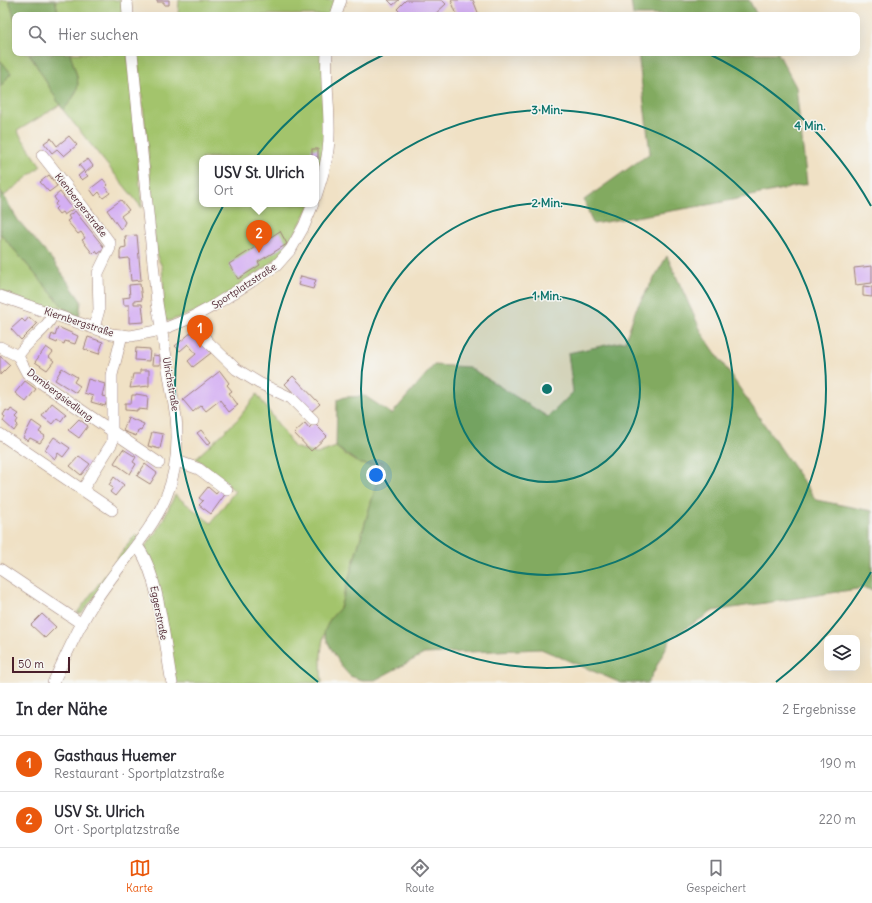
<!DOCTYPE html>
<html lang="de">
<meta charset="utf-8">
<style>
:root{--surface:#fff;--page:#f7f7f7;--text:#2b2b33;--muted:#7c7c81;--line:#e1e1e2;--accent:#ea580c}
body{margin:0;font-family:Delius,sans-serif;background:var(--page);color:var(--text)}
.controls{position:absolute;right:12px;bottom:12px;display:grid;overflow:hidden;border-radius:8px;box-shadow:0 4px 16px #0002}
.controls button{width:36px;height:36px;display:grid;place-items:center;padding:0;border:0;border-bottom:1px solid var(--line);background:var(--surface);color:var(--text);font:20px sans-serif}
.scale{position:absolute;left:12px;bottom:10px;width:58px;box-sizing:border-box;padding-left:4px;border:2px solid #4a1f2b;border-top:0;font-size:11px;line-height:14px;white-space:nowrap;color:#4a1f2b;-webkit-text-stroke:3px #f6f6f2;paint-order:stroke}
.you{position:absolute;left:376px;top:475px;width:14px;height:14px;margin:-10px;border:3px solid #fff;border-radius:50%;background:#1a73e8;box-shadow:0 0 0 6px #1a73e833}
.badge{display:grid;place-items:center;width:26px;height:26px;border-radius:50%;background:var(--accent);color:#fff;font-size:13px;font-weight:700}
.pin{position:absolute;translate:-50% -33px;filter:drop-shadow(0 1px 2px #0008)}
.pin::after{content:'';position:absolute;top:21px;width:14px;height:12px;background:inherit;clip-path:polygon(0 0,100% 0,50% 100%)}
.popup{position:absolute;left:199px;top:155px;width:120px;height:52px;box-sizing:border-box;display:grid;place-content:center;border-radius:8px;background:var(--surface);filter:drop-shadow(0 1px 3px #0005);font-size:13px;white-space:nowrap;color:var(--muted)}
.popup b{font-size:15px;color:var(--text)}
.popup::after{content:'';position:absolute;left:50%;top:100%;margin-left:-8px;border:8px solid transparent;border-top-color:var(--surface)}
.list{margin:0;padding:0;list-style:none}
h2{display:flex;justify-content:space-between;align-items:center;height:52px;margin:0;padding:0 16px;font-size:17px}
h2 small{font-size:13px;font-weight:400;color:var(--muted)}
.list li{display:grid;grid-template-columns:26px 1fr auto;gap:12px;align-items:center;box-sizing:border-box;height:56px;padding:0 16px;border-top:1px solid var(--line)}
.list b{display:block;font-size:15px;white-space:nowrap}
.list p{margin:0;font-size:13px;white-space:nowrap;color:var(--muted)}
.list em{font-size:13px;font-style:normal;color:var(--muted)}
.icon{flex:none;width:22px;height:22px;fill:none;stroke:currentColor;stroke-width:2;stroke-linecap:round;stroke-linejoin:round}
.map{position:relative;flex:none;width:872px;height:683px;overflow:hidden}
.search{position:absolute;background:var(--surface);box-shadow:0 4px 16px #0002;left:12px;right:12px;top:12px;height:44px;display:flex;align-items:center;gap:10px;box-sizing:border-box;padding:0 14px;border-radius:8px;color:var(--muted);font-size:15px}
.sheet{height:164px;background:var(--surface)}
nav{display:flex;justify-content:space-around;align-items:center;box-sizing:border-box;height:56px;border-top:1px solid var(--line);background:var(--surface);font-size:11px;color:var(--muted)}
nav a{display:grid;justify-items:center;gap:2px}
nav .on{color:var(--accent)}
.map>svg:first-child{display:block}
.green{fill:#a3c46c;stroke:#76724c}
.forest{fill:#82aa60;stroke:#666446}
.building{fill:#d4aff3}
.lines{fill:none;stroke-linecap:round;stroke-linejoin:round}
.minor-casing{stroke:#9d8078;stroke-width:12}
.minor{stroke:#fff;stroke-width:11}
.ring{fill:none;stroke:#0f766e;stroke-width:2}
.labels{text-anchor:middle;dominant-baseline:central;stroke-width:3;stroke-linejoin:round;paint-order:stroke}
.street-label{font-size:10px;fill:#4a1f2b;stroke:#f6f6f2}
.centre{fill:#0f766e;stroke:#f6f6f2;stroke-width:2}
.ring-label{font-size:12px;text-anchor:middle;font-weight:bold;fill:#0f766e;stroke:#f6f6f2;stroke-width:3;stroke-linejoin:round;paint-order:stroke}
</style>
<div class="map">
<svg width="872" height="683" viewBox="0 0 872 683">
<rect width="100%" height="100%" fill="#f6f6f2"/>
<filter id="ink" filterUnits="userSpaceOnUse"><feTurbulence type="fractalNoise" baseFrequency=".025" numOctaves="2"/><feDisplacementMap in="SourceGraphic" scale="8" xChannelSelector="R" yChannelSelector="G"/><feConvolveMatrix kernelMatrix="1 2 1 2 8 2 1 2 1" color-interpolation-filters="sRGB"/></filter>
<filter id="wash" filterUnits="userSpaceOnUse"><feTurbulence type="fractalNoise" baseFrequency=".012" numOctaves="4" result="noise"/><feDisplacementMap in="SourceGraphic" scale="16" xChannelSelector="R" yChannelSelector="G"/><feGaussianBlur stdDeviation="0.9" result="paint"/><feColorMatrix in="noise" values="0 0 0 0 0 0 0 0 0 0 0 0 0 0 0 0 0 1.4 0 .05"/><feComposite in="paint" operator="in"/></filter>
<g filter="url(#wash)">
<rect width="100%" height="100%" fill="#f0e1c5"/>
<g class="green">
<path d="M0,0H9L15,20V53H29L60,105L17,131L41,166L4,196L0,190V87L11,73L0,60Z"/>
<path d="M55,0H123L124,15H59Z"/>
<path d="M179,0H338L333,15H178Z"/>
<path d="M70,53H128L142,208L63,110C85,86 78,82 70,53Z"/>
<path d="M137,53H325L326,141L316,187V158H202V204H311L285,252L257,274L206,308L169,321L165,320L162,311L164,293L162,267L156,254L147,141Z"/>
<path d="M0,233L64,308L79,318L0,292Z"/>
<path d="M257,394L294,447L317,454L336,447C353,461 360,468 383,462L340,608C319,630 320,654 322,683H176L145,547L158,530L175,495L211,523L235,491L196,458L238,419Z"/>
<path d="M135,535L139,537L82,613H77Z"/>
</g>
<g class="forest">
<path d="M9,0H55L59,15H15V20Z"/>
<path d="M631,0H749L757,15H633Z"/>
<path d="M29,53H70C78,82 85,86 63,110Z"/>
<path d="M638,53H778L796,87L807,184L713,204L593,224L584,200L650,153Z"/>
<path d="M0,60L11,73L0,87Z"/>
<path d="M0,190L18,220L54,262L81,301L79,318L64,308L0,233Z"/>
<path d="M667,256L702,333L816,500L872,511V590L864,588L713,611L671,638L648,683H621L541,649L424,654L375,680H362L350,676L342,667L329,645L324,632L330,619L340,608L383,462L370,465L360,464L336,447L337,400L345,397L365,396L392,414L434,365L469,367L548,417L573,392L568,353L625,341L636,309Z"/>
</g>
<g id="blocks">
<g class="building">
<path d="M157,0H169V5H164V2H157Z"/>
<path d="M388,0H399L393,5Z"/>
<path d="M406,0H442L446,4L434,15H403L397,9Z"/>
<path d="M451,0H473L479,15H457Z"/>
<path d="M69,136L77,145L64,156L57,149L52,153L44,143L51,138L57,146Z"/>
<rect x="312" y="149" width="6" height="9"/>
<path d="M88,159L93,166L85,173L88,176L82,180L78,176L84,171L79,165Z"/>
<path d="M49,175L57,186L49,192L40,182Z"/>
<path d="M103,179L108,185L106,187L110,193L103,198L99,192L95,196L90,189Z"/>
<path d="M60,192L73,209L64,215L62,212L59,214L55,209L57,207L55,204L57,202L54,197Z"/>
<path d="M121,200L129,210L121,216L125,222L121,230L107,210Z"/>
<path d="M75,211L103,246L104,249L98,254L96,251L93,254L82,240L85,238L81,232L78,234L67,221L70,219L68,216Z"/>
<path d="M280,231L287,244L258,262L260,265L238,279L229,264Z"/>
<path d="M137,235L141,280L131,281L129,258L120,259V251L121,248L126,247L125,236Z"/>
<path d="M872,266V283L856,285L854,268Z"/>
<path d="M301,276L316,280L313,289L298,285Z"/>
<path d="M140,284L142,300L134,301V304H142L144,322L129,323V305H124L123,298L130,297L129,285Z"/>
<path d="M863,286L872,287V297L863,296Z"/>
<path d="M29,317L37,324L21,340L11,329L22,319L25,322Z"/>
<path d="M58,327L78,336L75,344L65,341L64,344L58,341L57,343L50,340L52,334L55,336Z"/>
<path d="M193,331L211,353L193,367L188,361L196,354L188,344L180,351L175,346Z"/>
<path d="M88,337L103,342L99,354L84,349Z"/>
<path d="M46,347L53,352L49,357L54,361L47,370L35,362Z"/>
<path d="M136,348L150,349L149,361L135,360Z"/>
<path d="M153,355L160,356V365H152Z"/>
<path d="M0,356L10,365L0,375Z"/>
<path d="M62,368L77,377L74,382L80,386L76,393L55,380Z"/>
<path d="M140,370H149V386L130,388L133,374H140Z"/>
<path d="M220,371L229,383L227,385L232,391L229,393L238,405L229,412L220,400L206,411L201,405L193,412L183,400Z"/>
<path d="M293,376L320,404L311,412L285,384Z"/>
<path d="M88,379L105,384L102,396L108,397L105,406L91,402L93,396L84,393Z"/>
<path d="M25,381L36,389L26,402L15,393Z"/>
<path d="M136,394L148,396L147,410L137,409V411L125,410V403H131L132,395H136Z"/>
<path d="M52,403L66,414L61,421L57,418L52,424L42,416Z"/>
<path d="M11,409L19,414L16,417L18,419L16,423L18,425L14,431L3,421L5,417L3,415L6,410L9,412Z"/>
<path d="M128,417L144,424L141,431L138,430L136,436L123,431Z"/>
<path d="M79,419L88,426L79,438L68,430Z"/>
<path d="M32,421L42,428L39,432L45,436L40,443L30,438L28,441L23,438Z"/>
<path d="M305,423L309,428L314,423L327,436L311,451L294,433Z"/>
<path d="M201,430L211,442L207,445L197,433Z"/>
<path d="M152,432L163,434L160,449L148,446Z"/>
<path d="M54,437L70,448L63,457L58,453L55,459L45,450Z"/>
<path d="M123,449L136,457L133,462L136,464L130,474L114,463Z"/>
<path d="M79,456L90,464L81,475L70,466Z"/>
<path d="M145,464L157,473L150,484L137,476Z"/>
<path d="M114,477L124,485L115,496L110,492L113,488L109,485Z"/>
<path d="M208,487L216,494L220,489L226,493L211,514L199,505L203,501L199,498Z"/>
<path d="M42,614L56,627L45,638L31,625Z"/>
</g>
</g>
</g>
<g filter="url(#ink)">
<use href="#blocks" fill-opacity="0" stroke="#9d8078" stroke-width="1"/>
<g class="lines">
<defs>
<g id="minor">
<path d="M127,0L128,15"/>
<path d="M336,15L341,0"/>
<path d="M42,155L84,208L110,243V248L98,273L99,310L94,328"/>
<path d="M316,196C322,177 329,157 329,136C330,108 325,81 327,53"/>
<path d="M0,296L111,334L131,336L161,330L191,318L213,306L276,266L291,249L304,226L313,204"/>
<path d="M53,314C46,332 27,340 18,356L27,373L37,380L159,463"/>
<path d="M191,318L207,341L236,369L259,383L291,398L313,420"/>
<path d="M0,347L18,356"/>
<path d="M0,434L112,510"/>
<path d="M177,461L199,469L227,490"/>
<path d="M83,489L112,443V375L122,335"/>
<path d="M137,546C159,572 165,648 172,683"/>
<path d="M0,569L82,624"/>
<path d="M53,683C66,656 77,629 93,604C137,536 185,509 176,417L157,303L132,53"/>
</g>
</defs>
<use href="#minor" class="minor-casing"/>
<use href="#minor" class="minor"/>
</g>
</g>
<circle cx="547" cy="389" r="93" fill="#0f766e" fill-opacity=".12"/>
<g class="ring">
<circle cx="547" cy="389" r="93"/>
<circle cx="547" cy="389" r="186"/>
<circle cx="547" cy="389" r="279"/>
<path d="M871 572A372 372 0 0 1 776 682M318 682A372 372 0 0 1 387 53M707 53A372 372 0 0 1 871 206"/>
</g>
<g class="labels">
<g class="street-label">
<text transform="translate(81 205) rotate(52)">Kienbergerstraße</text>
<text transform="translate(244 286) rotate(-33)">Sportplatzstraße</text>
<text transform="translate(79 322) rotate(18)">Kiernbergstraße</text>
<text transform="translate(171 384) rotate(80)">Ulrichstraße</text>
<text transform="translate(60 395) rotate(37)">Dambergsiedlung</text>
<text transform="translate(159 613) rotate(79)">Eggerstraße</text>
</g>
</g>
<circle cx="547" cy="389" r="6" class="centre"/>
<g class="ring-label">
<text x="547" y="114">3 Min.</text>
<text x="810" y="130">4 Min.</text>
<text x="547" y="207">2 Min.</text>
<text x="547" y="300">1 Min.</text>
</g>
</svg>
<div class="controls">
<button><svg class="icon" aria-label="layers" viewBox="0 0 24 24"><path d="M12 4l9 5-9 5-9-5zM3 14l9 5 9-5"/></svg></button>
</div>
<div class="scale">50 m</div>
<div class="you"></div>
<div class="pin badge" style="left:200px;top:348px">1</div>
<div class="pin badge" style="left:259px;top:253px">2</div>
<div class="popup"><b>USV St. Ulrich</b>Ort</div>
<div class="search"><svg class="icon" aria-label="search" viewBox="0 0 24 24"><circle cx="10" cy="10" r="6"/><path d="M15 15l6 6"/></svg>Hier suchen</div>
</div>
<section class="sheet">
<h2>In der Nähe<small>2 Ergebnisse</small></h2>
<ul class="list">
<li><span class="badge">1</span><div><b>Gasthaus Huemer</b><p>Restaurant · Sportplatzstraße</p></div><em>190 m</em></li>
<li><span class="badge">2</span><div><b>USV St. Ulrich</b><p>Ort · Sportplatzstraße</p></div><em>220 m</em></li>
</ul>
</section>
<nav>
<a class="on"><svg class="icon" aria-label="map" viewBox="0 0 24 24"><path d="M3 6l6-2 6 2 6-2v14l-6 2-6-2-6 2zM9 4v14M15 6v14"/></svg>Karte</a>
<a><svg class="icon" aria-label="directions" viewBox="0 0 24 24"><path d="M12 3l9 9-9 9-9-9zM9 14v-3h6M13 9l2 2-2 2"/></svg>Route</a>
<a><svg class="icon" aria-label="saved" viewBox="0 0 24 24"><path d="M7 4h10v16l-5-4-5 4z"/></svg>Gespeichert</a>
</nav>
